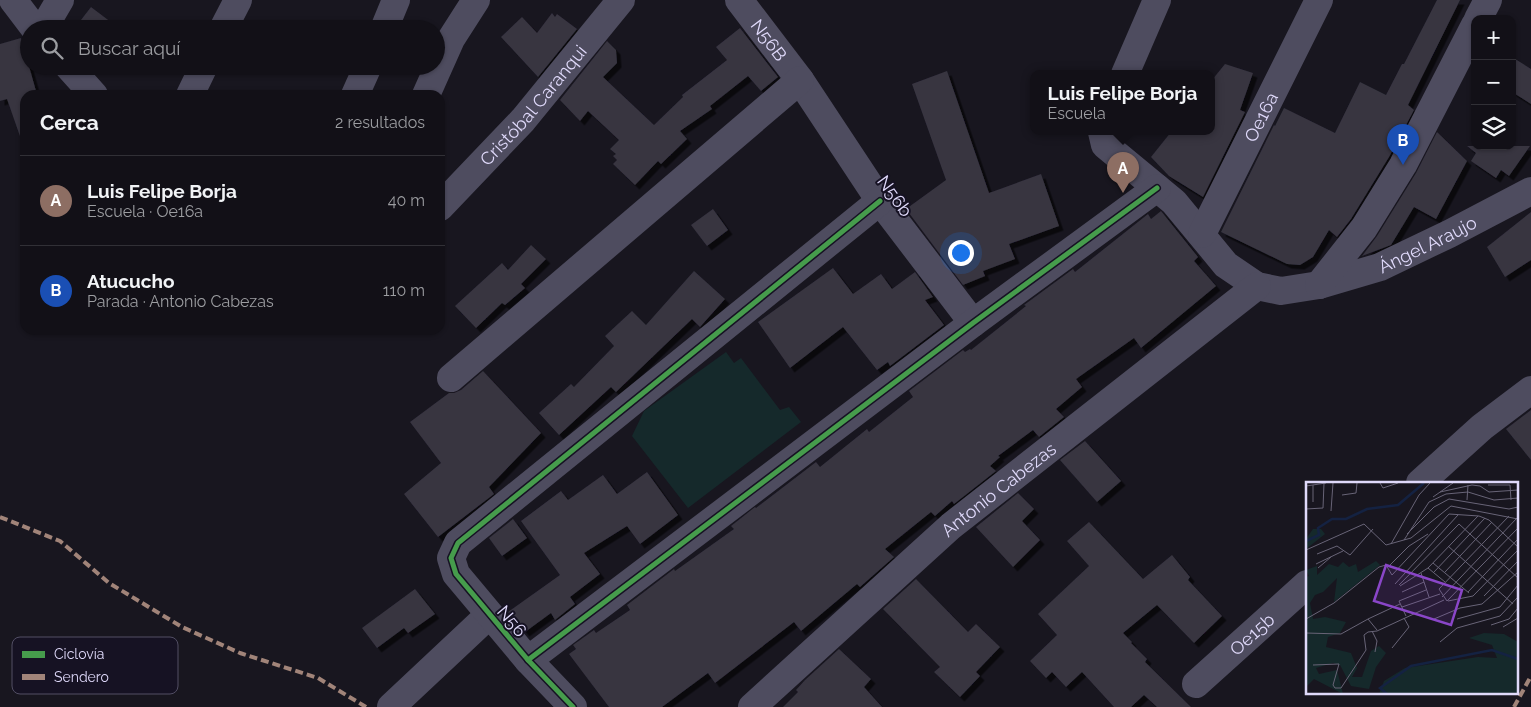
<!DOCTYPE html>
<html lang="es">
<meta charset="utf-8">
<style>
:root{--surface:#121017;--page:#1f1e24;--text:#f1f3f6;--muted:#9c9da1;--line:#313036;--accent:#0f766e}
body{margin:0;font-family:Raleway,sans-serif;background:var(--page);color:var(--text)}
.controls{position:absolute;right:15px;top:15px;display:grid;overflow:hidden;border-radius:10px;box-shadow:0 1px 4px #0004}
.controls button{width:45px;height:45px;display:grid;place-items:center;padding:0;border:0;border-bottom:1px solid var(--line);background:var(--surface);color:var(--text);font:25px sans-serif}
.you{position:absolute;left:960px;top:252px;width:18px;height:18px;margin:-12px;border:4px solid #fff;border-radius:50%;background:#1a73e8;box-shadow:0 0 0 8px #1a73e833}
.badge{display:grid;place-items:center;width:32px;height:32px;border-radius:50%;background:var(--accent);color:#fff;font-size:16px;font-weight:700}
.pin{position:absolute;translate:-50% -41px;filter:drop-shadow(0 1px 2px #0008)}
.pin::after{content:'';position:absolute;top:26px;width:18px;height:15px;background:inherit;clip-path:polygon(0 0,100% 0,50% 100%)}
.popup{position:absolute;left:1030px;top:70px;width:185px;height:65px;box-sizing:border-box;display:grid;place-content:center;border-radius:10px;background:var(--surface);filter:drop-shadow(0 1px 4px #0005);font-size:16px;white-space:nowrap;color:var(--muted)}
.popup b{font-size:19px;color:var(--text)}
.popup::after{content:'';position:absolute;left:50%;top:100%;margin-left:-10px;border:10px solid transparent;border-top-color:var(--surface)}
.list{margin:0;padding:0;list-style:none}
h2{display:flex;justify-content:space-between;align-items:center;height:65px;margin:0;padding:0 20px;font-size:21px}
h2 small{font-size:16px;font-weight:400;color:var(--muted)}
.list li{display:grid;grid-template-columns:32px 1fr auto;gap:15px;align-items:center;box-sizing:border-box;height:90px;padding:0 20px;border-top:1px solid var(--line)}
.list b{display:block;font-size:19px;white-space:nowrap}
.list p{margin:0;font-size:16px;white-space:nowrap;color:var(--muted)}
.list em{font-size:16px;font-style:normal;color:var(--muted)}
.icon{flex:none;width:28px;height:28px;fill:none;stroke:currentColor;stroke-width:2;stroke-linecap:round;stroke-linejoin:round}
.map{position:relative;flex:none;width:1531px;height:707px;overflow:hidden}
.search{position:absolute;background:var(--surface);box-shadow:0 1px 4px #0004;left:20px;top:20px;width:425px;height:55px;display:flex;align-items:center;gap:12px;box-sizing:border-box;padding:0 18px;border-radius:28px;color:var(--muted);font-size:19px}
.panel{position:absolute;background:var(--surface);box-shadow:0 1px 4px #0004;left:20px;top:90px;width:425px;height:245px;border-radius:15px}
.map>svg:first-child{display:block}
.green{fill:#15292b}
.building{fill:#373441;filter:url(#shadow)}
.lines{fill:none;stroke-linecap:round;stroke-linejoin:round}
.minor{stroke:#4e4c5f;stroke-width:28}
.quiet{stroke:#a18479;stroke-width:4;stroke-dasharray:8 4;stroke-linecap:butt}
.cycleway-casing{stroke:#161223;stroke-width:8}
.cycleway{stroke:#469c4c;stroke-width:5}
.labels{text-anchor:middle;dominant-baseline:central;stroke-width:4;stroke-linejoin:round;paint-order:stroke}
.street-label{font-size:18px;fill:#dfd9fa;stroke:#161223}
.inset-river{fill:none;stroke:#142242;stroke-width:2.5}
.inset-road{fill:none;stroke:#686477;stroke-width:1}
.view{fill:#8a46c8;fill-opacity:0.15;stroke:#8a46c8;stroke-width:2.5}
.inset-edge{fill:none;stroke:#dfd9fa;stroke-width:2.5}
.key{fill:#161223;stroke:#524e64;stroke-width:1}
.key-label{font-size:14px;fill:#dfd9fa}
</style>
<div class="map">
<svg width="1531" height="707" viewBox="0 0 1531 707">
<defs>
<filter id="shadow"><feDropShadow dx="4.5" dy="4.5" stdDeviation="0" flood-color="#0009"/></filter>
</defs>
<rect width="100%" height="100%" fill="#18161f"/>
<path class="green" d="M726,352L734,363L741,358L780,410L789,407L801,422L688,508L632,436L644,411Z"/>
<g class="building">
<path d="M1437,0H1460L1408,105L1414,110L1389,157L1351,219L1337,237L1329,230L1313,257L1300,265L1287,264L1221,232L1274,125L1275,126L1284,108L1335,133L1360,82L1386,95L1402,64H1404Z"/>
<path d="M91,7L120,29H74Z"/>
<path d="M552,13L555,17L557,14L577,29L538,77L501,37L522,17L537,33Z"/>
<path d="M740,28L778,77L761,91L748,76L710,106L712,109L680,131L687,139L661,164L658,161L635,185L613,164L617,160L613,156L616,154L610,149L619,140L588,111L580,121L560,100L607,41L616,50L617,63L603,77L654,125L683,97L682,95L727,60L716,47Z"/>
<path d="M21,38L36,91L25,94V142H22L7,99L0,101V44Z"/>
<path d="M1512,57L1531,69V104L1512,92Z"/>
<path d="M1225,64L1253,73L1240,110L1245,112L1203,197L1169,176L1151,157L1171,132H1212V80Z"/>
<path d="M947,71L989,193L1041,174L1059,226L1009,244L1015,259L983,271L985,276L963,285L906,209L946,180L912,84Z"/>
<path d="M1437,132L1467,161L1436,219L1414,207L1391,245L1362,256L1377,236L1416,173Z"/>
<path d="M1467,146H1530L1509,176L1501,170L1496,178L1471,161L1476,153Z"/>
<path d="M713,209L728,230L707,246L691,225Z"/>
<path d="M1161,211L1198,257L1194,261L1216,286L1141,348L1134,338L1076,379L1082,387L1056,409L1064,417L1039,437L1033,430L998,456L1000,457L990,466L996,471L954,504L952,501L935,516L931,512L885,549L894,557L860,587L857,584L801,631L794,622L715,683L708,673L662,707H609L569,654L576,649L573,645L594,630L596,633L630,610L627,605L674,569L675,571L734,529L731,526L755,507L756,508L816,462L820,467L867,429L869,432L913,397L909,391L963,350L965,352L970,349L971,350L1026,306L1024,305L1073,269L1075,272L1148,214L1151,219Z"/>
<path d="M1531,212V260L1505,277L1487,247Z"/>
<path d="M531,245L546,259L521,284L525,288L505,305L502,303L476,328L455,306L502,263L508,270Z"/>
<path d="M833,268L853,294L881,274L892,289L915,272L933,297L925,300L944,325L890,366L888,362L877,370L843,327L790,368L758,322Z"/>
<path d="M694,271L725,299L700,327L692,319L616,392L611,387L559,435L539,413L571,384L574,387L614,346L605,336L632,311L646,325Z"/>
<path d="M483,371L541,433L489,487L494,494L438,537L404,494L441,463L410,422L449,393H454L461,390Z"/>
<path d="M1531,410V460L1506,429Z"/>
<path d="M1085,441L1121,481L1097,502L1060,460Z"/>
<path d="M647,472L678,515L640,544L627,526L584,553L600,574L570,597L575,604L555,620L551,613L525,632L508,612L560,575L521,521L561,491L568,500L603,475L617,494Z"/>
<path d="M1018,493L1034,509L1022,521L1040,540L1013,567L976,527Z"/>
<path d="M513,519L527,538L502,556L489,538Z"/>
<path d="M1089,522L1143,579L1172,555L1190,577L1188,580L1222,616L1194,643L1157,605L1123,633L1132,642L1131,643L1147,659L1145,662L1191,707H1157L1144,695L1131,707H1114L1082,672L1066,687L1052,672L1046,678L1030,661L1057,635L1038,614L1089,566L1067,541Z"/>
<path d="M916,579L968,632L976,624L1000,647L976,672L980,676L960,697L934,672L940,667L883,609Z"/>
<path d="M415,589L435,614L408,633L404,628L377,648L362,628Z"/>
<path d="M839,649L871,679L864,687L882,707H783L798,692L796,690L805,680Z"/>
</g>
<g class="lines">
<g class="minor">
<path d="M13,0L35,29"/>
<path id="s1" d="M739,0L800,80L880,201L973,323"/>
<path d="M1478,19L1488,0"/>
<path d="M43,29L60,0"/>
<path d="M223,29L238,0"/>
<path d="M384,29L396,0"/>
<path d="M68,66L94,95"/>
<path d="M1125,74L1157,0"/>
<path d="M190,95L204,66"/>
<path d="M355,95L368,66"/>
<path d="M426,95L451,39L476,0"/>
<path id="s2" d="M1102,132L1105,145L1174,202L1226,265L1257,286L1281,291L1319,285L1380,267L1449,234L1531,191"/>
<path id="s3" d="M440,207L523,120L621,0"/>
<path id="s4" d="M1202,234L1319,0"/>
<path d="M1319,285L1364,228L1403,165L1475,25"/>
<path d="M451,378L800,80"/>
<path d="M1420,483L1482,427L1531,390"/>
<path d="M528,660L973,323L1157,188"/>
<path id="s5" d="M1196,684L1307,584"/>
<path d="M391,707L489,615"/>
<path d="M573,707L528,660L456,574L451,558L458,543L880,201"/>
<path id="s6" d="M752,707L951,526L1257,286"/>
</g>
<g class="quiet">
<path d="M0,517L60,541L109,583L182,627L240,653L318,678L366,707"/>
<path d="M1514,707L1531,676"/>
</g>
<defs>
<g id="cycleway">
<path d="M528,660L973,323L1157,188"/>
<path d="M573,707L528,660L456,574L451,558L458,543L880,201"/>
</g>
</defs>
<use href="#cycleway" class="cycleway-casing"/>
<use href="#cycleway" class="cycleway"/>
</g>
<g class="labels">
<g class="street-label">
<text stroke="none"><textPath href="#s1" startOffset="50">N56B</textPath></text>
<text stroke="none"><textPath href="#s3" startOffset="138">Cristóbal Caranqui</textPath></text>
<text stroke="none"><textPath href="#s4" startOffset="131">Oe16a</textPath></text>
<text transform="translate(895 196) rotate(54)">N56b</text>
<text stroke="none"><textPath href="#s2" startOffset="401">Ángel Araujo</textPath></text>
<text stroke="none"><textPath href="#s6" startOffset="329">Antonio Cabezas</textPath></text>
<text transform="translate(512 621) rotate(50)">N56</text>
<text stroke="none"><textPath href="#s5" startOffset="75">Oe15b</textPath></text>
</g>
</g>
<g transform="translate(1306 482)">
<rect width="212" height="212" fill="#18161f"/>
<path d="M7,47H15L19,52L0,67V57ZM70,79L74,83L28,120L31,96L17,110L9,113L4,121L7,137L19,135L40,140L34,151L22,155L20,165L45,171L51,186L46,195H56L65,169L73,164L80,171L70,185L63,207L45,204L34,183L27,181L10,186L13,192L31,188L37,212L8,197L0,205V95L3,94L0,88L11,84V93L23,82L32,85L37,80L43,85L50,82L52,90ZM178,151L198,152L212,160V212H73L78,199L99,186L172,175L191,176L186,163L163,156Z" fill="#15292b"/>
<path class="inset-river" d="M0,59L13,53L12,46L26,37H40L61,27L92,23L118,1M81,212L74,206L105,184L186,168L212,177"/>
<path class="inset-road" d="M74,1L77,6L92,1M182,3H204L205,18M0,4L20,1M134,10L166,3L174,4L183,10L212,8M36,13L50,11L51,1M127,15L147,1M161,18L162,3M7,20V3M123,20L140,12L162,10L188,18L212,16M0,27L17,26L18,1M25,29L27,1M101,52L128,25L143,17L203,27L212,25M98,58L123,20M85,62L113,13L124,1M142,64L207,122M0,68L58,42L80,63L105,56L145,24L212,37M11,72L31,64L44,73L67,47M127,81L163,111M10,82L37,69M12,86L25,75M81,86L103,64L122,52M122,86L139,100M128,90L179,36M139,90L186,40M115,91L123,115M89,102L152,33M93,103L153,42L212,96M94,104L122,86L172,34M96,110L118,100M162,110L212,57M178,114L212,79M136,115L211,36M141,119L133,107L203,34M141,119L212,46M142,119L167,114L212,68M96,125L134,112M100,134L93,119L120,108M0,137L28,121L73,85L80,83L86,93L143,32L173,34L183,38L212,65M128,137L154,126L176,122L212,90M151,137L194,125L212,103M185,143L203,137L212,126M197,145L212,136M71,148L62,137L94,122M66,149L71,159L69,170M0,151L35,152L62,137M134,160L151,146L194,134L212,115M86,166L103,145L98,136M7,183L33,182L27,203L29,206H35L60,168L58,153L62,150L71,149L138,118"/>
<path class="view" d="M80,83L156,108L145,143L68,119Z"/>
<rect width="212" height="212" class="inset-edge"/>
</g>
<rect x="12" y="637" width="166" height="57" rx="8" class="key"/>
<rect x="22" y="651" width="23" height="7" fill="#469c4c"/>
<rect x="22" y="674" width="23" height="6" fill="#a18479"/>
<g class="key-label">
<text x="54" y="659">Ciclovía</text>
<text x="54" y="682">Sendero</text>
</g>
</svg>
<div class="controls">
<button>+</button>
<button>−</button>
<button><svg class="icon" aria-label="layers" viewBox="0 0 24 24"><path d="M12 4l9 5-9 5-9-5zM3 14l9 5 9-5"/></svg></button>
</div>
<div class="you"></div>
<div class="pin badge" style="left:1123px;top:193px;background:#8d6e63">A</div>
<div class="popup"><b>Luis Felipe Borja</b>Escuela</div>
<div class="pin badge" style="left:1403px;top:165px;background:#1a4fb4">B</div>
<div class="search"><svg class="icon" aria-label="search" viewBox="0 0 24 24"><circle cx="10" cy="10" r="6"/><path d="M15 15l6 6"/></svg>Buscar aquí</div>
<section class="panel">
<h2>Cerca<small>2 resultados</small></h2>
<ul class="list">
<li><span class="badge" style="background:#8d6e63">A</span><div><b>Luis Felipe Borja</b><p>Escuela · Oe16a</p></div><em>40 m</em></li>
<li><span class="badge" style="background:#1a4fb4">B</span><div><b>Atucucho</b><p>Parada · Antonio Cabezas</p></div><em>110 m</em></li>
</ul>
</section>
</div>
